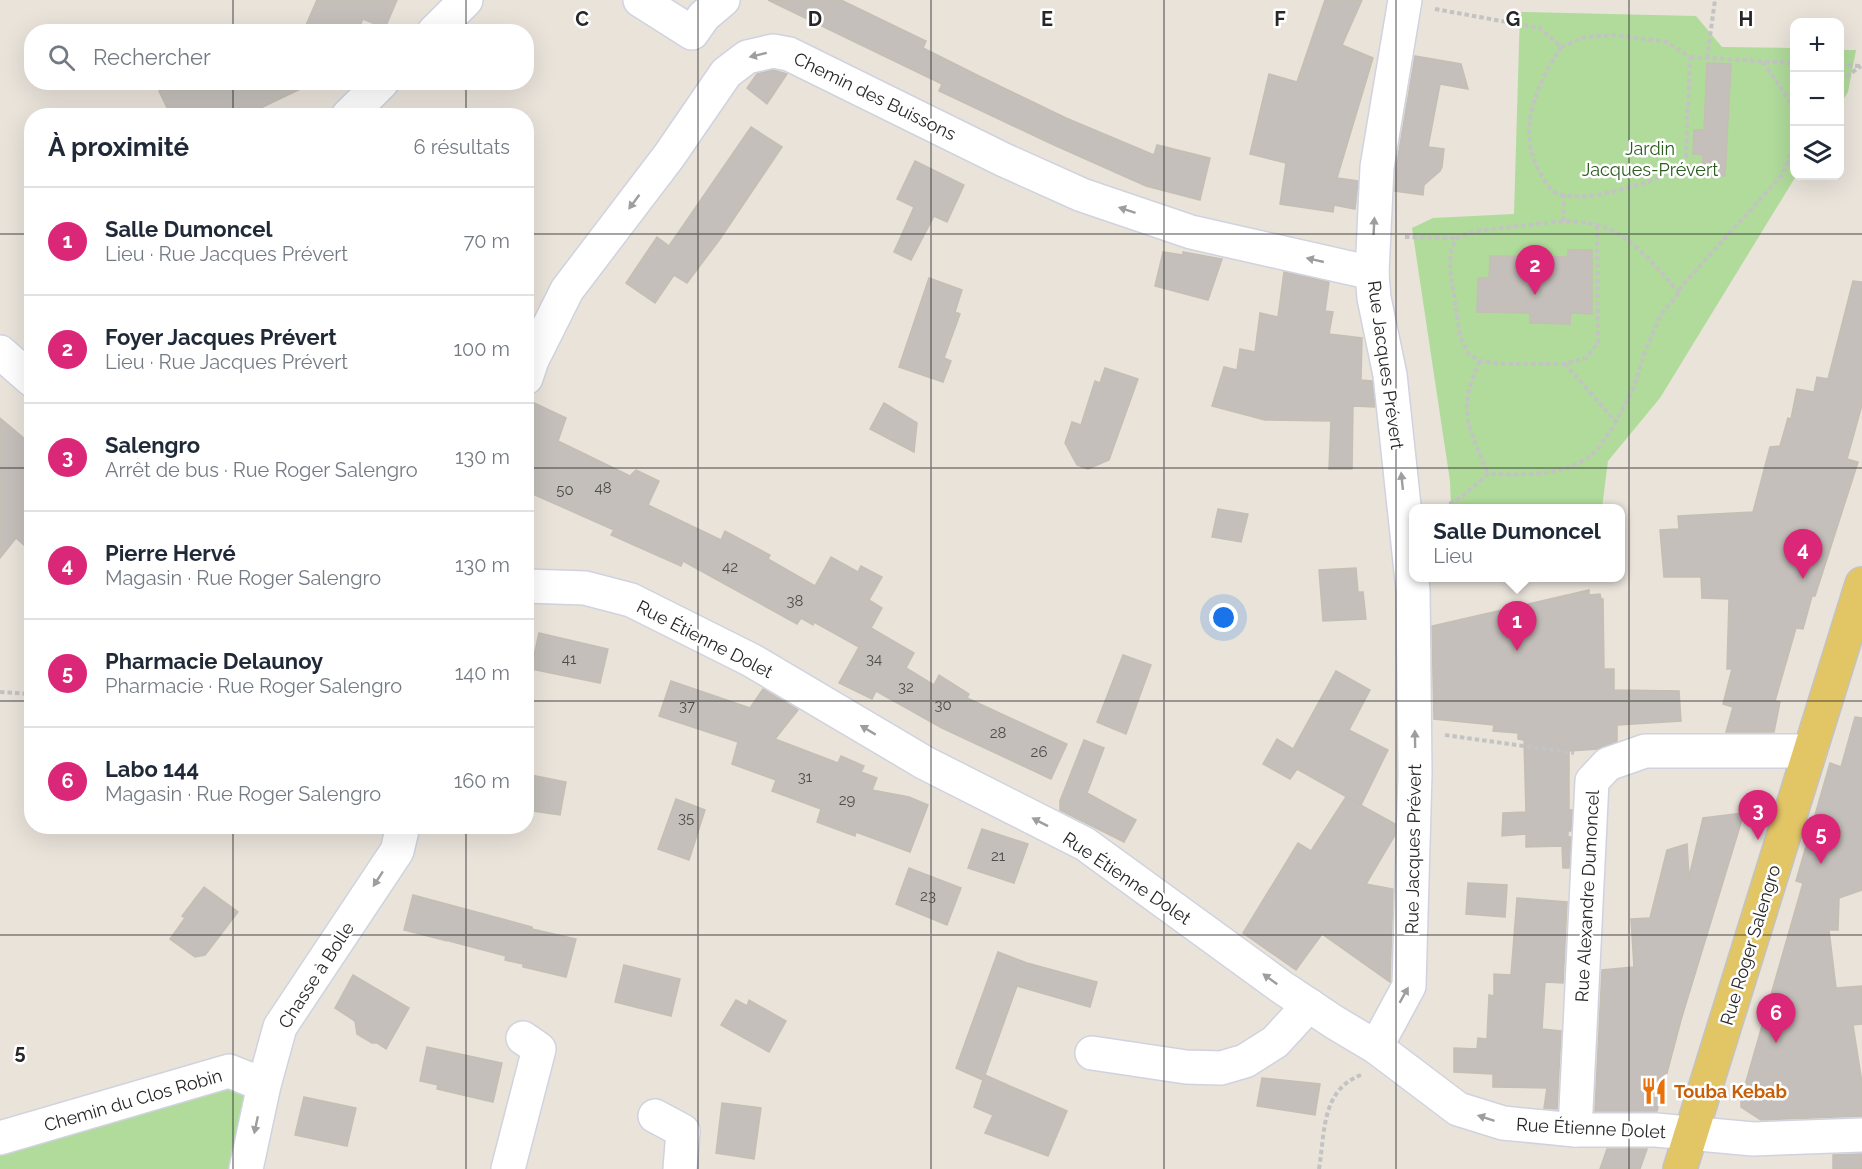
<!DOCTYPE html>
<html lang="fr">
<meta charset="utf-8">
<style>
:root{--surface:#fff;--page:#f6f6f7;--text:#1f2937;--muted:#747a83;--line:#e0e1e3;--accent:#db2777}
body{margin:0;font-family:Raleway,sans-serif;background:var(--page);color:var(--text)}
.controls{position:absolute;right:18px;top:18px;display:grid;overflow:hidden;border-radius:12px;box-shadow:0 6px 24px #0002}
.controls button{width:54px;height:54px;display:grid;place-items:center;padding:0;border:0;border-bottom:2px solid var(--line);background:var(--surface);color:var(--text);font:30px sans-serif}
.you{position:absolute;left:1224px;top:618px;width:21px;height:21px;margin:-15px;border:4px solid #fff;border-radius:50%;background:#1a73e8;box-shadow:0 0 0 9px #1a73e833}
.badge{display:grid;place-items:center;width:39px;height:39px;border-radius:50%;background:var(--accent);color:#fff;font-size:20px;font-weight:700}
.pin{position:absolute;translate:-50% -50px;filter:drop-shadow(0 2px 3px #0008)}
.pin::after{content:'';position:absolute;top:32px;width:21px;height:18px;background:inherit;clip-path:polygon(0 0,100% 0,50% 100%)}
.popup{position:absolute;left:1409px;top:504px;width:216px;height:78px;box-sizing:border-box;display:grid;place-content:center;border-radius:12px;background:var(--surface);filter:drop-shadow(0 2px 4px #0005);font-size:20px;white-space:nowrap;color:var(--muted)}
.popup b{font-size:22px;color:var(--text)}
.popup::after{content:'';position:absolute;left:50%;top:100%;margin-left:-12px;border:12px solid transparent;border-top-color:var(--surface)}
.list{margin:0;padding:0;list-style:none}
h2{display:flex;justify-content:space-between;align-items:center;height:78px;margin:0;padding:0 24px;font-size:26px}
h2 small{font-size:20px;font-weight:400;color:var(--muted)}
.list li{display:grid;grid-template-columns:39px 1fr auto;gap:18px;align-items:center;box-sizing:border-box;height:108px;padding:0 24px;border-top:2px solid var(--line)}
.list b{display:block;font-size:22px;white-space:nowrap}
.list p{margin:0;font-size:20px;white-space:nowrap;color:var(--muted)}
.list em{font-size:20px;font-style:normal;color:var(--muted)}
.icon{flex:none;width:33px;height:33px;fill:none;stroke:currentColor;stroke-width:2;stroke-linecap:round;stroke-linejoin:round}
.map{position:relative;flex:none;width:1862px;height:1169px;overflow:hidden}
.search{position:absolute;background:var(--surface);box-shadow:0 6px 24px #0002;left:24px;top:24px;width:510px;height:66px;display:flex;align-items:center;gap:15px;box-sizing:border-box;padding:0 21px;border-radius:24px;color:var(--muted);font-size:22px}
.panel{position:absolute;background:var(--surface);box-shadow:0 6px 24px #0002;left:24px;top:108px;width:510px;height:726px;border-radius:24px}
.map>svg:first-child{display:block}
.green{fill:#b0db9b}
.building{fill:#c4bfba;stroke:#c4beb4;stroke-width:1.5}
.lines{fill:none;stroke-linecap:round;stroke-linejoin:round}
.minor-casing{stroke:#d0d3df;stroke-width:36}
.major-casing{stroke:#c3c3c3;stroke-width:36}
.path{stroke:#c3c3c3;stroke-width:4;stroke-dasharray:4.5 3;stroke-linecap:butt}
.minor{stroke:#fff;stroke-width:33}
.major{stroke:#e2c666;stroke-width:33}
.oneway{fill:#9e9e9e}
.grid{fill:none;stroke:#272727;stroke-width:1.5;stroke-opacity:0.55}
.labels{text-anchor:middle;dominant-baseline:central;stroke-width:5;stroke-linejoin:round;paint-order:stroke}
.number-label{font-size:15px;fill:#4e4d4c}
.street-label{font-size:18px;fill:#272727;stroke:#fff}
.park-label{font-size:18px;fill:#2c5c20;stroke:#fff}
.food-label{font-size:18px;font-weight:bold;fill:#c56008;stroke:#fff;text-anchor:start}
.grid-label{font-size:20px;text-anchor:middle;font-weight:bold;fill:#272727;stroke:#fff;stroke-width:5;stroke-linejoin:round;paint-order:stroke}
</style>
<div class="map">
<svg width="1862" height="1169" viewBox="0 0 1862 1169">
<rect width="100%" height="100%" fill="#e9e3da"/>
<g class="green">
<path d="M1520,12L1696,16L1722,47L1794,48V176H1796L1660,398L1608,461L1602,508H1451L1450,481L1412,228L1433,218L1514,214Z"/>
<path d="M1840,50H1856L1848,92L1840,105Z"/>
<path d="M229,1071L264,1085L246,1169H0V1138Z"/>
</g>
<g class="building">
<path d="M317,0H397L385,28L363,19L357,32H303Z"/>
<path d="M768,0H841L926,41L923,48L979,76L1066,118L1154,155L1157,145L1210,158L1200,200L1146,186L1054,145L939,91L942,84Z"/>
<path d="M1325,0H1362L1342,45L1373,58L1337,178L1358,181L1355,209L1334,205L1333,212L1280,204L1286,163L1250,154L1269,74L1297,82Z"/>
<path d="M1415,56L1461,64L1468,89L1440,84L1428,147L1444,149L1442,167L1440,171L1424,185L1423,195L1395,191L1396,169Z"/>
<path d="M1707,63L1731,64L1725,176L1702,175L1703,155L1693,154L1694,130H1704Z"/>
<path d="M773,70L787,74L767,104L747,88L757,74Z"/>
<path d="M175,82H315L244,116H171L159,91Z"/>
<path d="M751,127L782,147L720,239L687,283L674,275L655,303L626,283L657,237L669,246Z"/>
<path d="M915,161L964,185L947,222L934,216L911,260L894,252L914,207L897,199Z"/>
<path d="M1568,250H1592V314L1571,313L1570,324L1530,323V313L1477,312L1478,278H1489L1490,256L1568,257Z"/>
<path d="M1163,252L1183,255V252L1222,259L1208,300L1155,286Z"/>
<path d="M1284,272L1329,282L1325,311L1333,312L1329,334L1362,338L1361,380L1372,381L1375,407L1353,406L1352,469H1329L1331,421L1265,420L1212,406L1224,367L1237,370L1240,349L1255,352L1260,313L1278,317Z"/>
<path d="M929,278L962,290L955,312L960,314L944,358L951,361L943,382L899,367Z"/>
<path d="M1853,281L1862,282V405L1847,459L1858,462L1815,596H1812L1803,629L1796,628L1775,701L1780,702L1774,732H1726L1733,707L1723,704L1732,669H1727L1729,599L1702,598L1701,577H1664L1660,530L1679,529L1678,516L1753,512L1770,447L1780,446L1788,418L1791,419L1797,389L1814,392L1817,377L1828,379Z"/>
<path d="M1105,368L1138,379L1109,460L1088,469L1077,465L1065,443L1072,422L1081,425L1095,381L1100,383Z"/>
<path d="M532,402L566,418L558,441L630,476L636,470L659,481L648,505L721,540L725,531L770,555L768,559L815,586L831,557L858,572L861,566L882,577L869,600L882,608L871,628L914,653L906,668L934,685L939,675L969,694L967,698L1067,744L1051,779L942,728L876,691L872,699L839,683L859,647L814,622L813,625L801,618L797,624L683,561L681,566L611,535L614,530L526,491V419Z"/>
<path d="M884,403L917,423L914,452L870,429Z"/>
<path d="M0,418L32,445V552L16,538L0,558Z"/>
<path d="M1218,509L1248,514L1241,542L1212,537Z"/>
<path d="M1356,568L1358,592H1363L1366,619L1323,621L1319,570Z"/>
<path d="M1589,590V595L1600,594L1601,599H1603L1604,669H1614V690L1679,691L1681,721L1617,725V741L1598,749L1569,751V810H1572L1571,831H1568V837H1571L1569,868H1563L1562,846L1526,847V834L1502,836L1503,813L1526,812L1524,740L1518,739V733L1493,731L1494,725L1434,719L1432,626Z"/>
<path d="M539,633L608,649L600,683L531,669Z"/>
<path d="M1123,655L1151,665L1126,734L1097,722Z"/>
<path d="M1336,671L1370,690L1349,730L1388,750L1361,805L1297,769L1290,779L1263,764L1277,739L1293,749Z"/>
<path d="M671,681L750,708L763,689L798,710L775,739L838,763L841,756L864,766L861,772L877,778L872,790L909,797L928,805L910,852L856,832L855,836L817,822L821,809L772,791L776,780L732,764L738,742L659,716Z"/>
<path d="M1855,717L1862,718V890L1839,898L1838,930H1829L1836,988L1862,986V1024L1853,1025L1862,1083V1116L1761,1120L1741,1107V1099L1803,883L1796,881L1830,763L1841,767Z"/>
<path d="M1084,740L1104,748L1087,793L1136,820L1124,842L1060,810V801Z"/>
<path d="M526,774L566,782L560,815L526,810Z"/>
<path d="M1346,797L1395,824V835L1366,884L1393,889L1390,982L1322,934L1296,970L1243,933L1298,843L1311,851Z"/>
<path d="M676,799L705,810L689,860L658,849Z"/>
<path d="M1744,813L1681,1020L1657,1111H1595L1602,970L1634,967L1631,919L1650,918L1667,850L1687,844L1689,877L1703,818Z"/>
<path d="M982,829L1028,844L1014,883L968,868Z"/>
<path d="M909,868L961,888L947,925L896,904Z"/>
<path d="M1468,883L1507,885L1505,917L1466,914Z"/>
<path d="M204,887L238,912L205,955L195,957L170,939L185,918L182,916Z"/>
<path d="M413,895L532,927V929L576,939L566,977L523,967V964L505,960L506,956L449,941L450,937L447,941L404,930Z"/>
<path d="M1517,898L1567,902L1563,983L1545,982L1542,1029L1561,1031L1557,1109L1544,1108L1547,1088L1493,1087V1074L1454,1072V1048L1477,1049L1478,1038L1487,1039L1489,995L1494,996V974L1511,975Z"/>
<path d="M998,952L1027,963L1097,982L1090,1007L1017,986L985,1075L1067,1111L1048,1156L985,1133L993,1115L974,1107L983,1080L956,1068Z"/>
<path d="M624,965L680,979L671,1016L615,1002Z"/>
<path d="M353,975L409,1008L386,1049L377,1043H372L357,1034L355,1021L335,1008Z"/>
<path d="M736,1000L747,1006L749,1000L786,1021L769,1052L721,1025Z"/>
<path d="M427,1047L502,1063L493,1102L437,1089L438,1085L420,1081Z"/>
<path d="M1262,1078L1320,1084L1315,1115L1257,1106Z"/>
<path d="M304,1097L356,1108L347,1146L295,1135Z"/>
<path d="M722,1103L761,1108L754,1159L716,1153Z"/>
<path d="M1607,1149H1647L1640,1169H1600Z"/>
<path d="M1862,1154V1169H1833V1155Z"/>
</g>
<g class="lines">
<defs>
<g id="minor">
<path d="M640,0L692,33L704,16L723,0"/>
<path d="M434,32L466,0"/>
<path d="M348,116L382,82"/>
<path d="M0,352L32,380"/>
<path d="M526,378L532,360L567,290L669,156L726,73L747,57L773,51L789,54L1004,160L1082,195L1191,232L1372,273"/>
<path d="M526,586L585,588L631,600L751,660L925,763L1085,844L1283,988L1334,1022L1376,1047L1458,1109L1503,1123L1575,1130H1656L1753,1139L1862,1135"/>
<path d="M1376,1047L1409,986L1415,773L1413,590L1390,375L1374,298L1372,273L1377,167L1405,0"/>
<path d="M1092,1053L1186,1067L1221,1068L1245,1061L1275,1042L1309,1005"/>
<path d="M655,1116L683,1131L680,1169"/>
<path d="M1575,1130L1592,781L1608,764L1645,751H1810"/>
<path d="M0,1138L229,1071L264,1085"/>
<path d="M246,1169L264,1085L280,1027L397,851L403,826"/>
<path d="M508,1169L539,1049L523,1038"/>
</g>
<path id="major" d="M1680,1169L1862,584"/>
</defs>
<use href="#minor" class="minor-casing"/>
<use href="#major" class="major-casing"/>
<g class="path">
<path d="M1435,9L1540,28L1561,47L1585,37L1615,35L1667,42L1690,57L1686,157C1668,177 1651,181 1626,188C1606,194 1580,200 1559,194C1550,191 1545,182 1541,174C1515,132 1537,84 1561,47"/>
<path d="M1690,57L1794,63"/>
<path d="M1707,58L1715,0"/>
<path d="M1763,62L1794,107"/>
<path d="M1840,65L1860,66"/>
<path d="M1840,81L1861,66"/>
<path d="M1564,194L1563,221C1579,222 1595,223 1609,229C1638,242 1658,270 1679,292"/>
<path d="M1563,221L1475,231L1457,238L1451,249L1450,269L1460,336L1469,354L1480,361L1504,364H1565"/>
<path d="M1597,226L1598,343L1586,358L1565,364L1616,422"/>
<path d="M1405,237L1457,238"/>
<path d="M1480,361C1456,412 1469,426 1488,474"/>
<path d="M1443,508L1463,496L1488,474C1522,475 1561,477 1590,456C1604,446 1625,406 1632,390C1639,376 1641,361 1647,346C1652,337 1655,326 1660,317C1666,306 1677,299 1681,287L1782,175L1794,147"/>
<path d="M0,692L32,694"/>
<path d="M1445,735L1574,753"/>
<path d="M1319,1169C1325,1133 1321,1090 1361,1075"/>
</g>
<use href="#minor" class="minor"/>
<use href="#major" class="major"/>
</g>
<defs><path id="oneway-solid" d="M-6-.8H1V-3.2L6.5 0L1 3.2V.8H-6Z" transform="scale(1.5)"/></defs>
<g class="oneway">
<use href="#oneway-solid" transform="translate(758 55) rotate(166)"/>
<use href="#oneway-solid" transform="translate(634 202) rotate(127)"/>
<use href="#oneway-solid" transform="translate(1127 210) rotate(-162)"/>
<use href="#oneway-solid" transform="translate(1374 226) rotate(-87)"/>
<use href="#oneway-solid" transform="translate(1315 260) rotate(-167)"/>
<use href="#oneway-solid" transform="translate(1402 481) rotate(-96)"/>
<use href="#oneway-solid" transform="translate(868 730) rotate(-149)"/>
<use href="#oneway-solid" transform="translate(1415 739) rotate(-91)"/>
<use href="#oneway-solid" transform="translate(1040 822) rotate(-153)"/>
<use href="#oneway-solid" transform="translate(378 879) rotate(123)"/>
<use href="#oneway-solid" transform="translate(1270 979) rotate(-144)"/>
<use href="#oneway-solid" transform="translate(1404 995) rotate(-61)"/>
<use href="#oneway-solid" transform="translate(1486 1118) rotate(-162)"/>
<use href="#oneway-solid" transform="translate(256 1125) rotate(102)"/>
</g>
<path class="grid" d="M233,0V32M466,0V32M698,0V1169M931,0V1169M1164,0V1169M1396,0V1169M1629,0V1169M233,82V116M466,82V116M0,234H32M526,234H1862M0,468H32M526,468H1862M0,701H32M526,701H1862M233,826V1169M466,826V1169M0,935H1862"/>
<defs>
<symbol id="restaurant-bare" viewBox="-9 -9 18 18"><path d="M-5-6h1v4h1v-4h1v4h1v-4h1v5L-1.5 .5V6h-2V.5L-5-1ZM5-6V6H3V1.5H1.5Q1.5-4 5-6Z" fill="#e8710a" stroke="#fff" stroke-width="2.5" paint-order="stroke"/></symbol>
</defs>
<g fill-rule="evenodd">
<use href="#restaurant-bare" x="1635" y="1072" width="38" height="38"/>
</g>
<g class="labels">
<g class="number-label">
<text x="603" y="488">48</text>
<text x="565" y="490">50</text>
<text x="730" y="567">42</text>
<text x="795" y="601">38</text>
<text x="569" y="659">41</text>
<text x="874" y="659">34</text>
<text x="906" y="687">32</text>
<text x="943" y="705">30</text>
<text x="687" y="706">37</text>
<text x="998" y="733">28</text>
<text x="1039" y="752">26</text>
<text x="805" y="777">31</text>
<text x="847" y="800">29</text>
<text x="686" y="818">35</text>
<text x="998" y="856">21</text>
<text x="928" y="896">23</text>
</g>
<g class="street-label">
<text transform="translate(875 96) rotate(26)">Chemin des Buissons</text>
<text transform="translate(1386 365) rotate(82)">Rue Jacques Prévert</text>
<text transform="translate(705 639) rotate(27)">Rue Étienne Dolet</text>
<text transform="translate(1413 849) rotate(-89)">Rue Jacques Prévert</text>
<text transform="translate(1127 878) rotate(34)">Rue Étienne Dolet</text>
<text transform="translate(1587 896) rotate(-87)">Rue Alexandre Dumoncel</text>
<text transform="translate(1750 945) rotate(-73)">Rue Roger Salengro</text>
<text transform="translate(316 975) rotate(-57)">Chasse à Bolle</text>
<text transform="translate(133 1100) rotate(-16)">Chemin du Clos Robin</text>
<text transform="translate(1591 1128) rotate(3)">Rue Étienne Dolet</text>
</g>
<g class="park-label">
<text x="1650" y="148">Jardin<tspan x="1650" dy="21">Jacques-Prévert</tspan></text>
</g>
<g class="food-label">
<text x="1674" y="1091">Touba Kebab</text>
</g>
</g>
<g class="grid-label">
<text x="582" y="26">C</text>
<text x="815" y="26">D</text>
<text x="1047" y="26">E</text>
<text x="1280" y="26">F</text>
<text x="1513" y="26">G</text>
<text x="1746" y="26">H</text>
<text x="20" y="1059">5</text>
</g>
</svg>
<div class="controls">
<button>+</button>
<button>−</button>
<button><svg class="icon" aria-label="layers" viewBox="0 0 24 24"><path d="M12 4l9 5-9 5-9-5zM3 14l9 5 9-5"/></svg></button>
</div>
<div class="you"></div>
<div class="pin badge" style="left:1517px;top:651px">1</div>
<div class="popup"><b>Salle Dumoncel</b>Lieu</div>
<div class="pin badge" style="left:1535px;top:295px">2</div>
<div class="pin badge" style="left:1758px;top:840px">3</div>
<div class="pin badge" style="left:1803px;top:579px">4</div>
<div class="pin badge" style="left:1821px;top:864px">5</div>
<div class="pin badge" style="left:1776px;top:1043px">6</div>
<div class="search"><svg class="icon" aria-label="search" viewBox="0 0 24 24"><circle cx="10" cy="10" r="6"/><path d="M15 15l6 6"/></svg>Rechercher</div>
<section class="panel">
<h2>À proximité<small>6 résultats</small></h2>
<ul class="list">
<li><span class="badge">1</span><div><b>Salle Dumoncel</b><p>Lieu · Rue Jacques Prévert</p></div><em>70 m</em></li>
<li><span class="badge">2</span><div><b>Foyer Jacques Prévert</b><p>Lieu · Rue Jacques Prévert</p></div><em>100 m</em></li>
<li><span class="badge">3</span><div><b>Salengro</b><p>Arrêt de bus · Rue Roger Salengro</p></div><em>130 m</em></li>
<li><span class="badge">4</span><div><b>Pierre Hervé</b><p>Magasin · Rue Roger Salengro</p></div><em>130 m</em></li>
<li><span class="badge">5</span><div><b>Pharmacie Delaunoy</b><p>Pharmacie · Rue Roger Salengro</p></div><em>140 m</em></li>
<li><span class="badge">6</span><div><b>Labo 144</b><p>Magasin · Rue Roger Salengro</p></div><em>160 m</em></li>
</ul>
</section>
</div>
